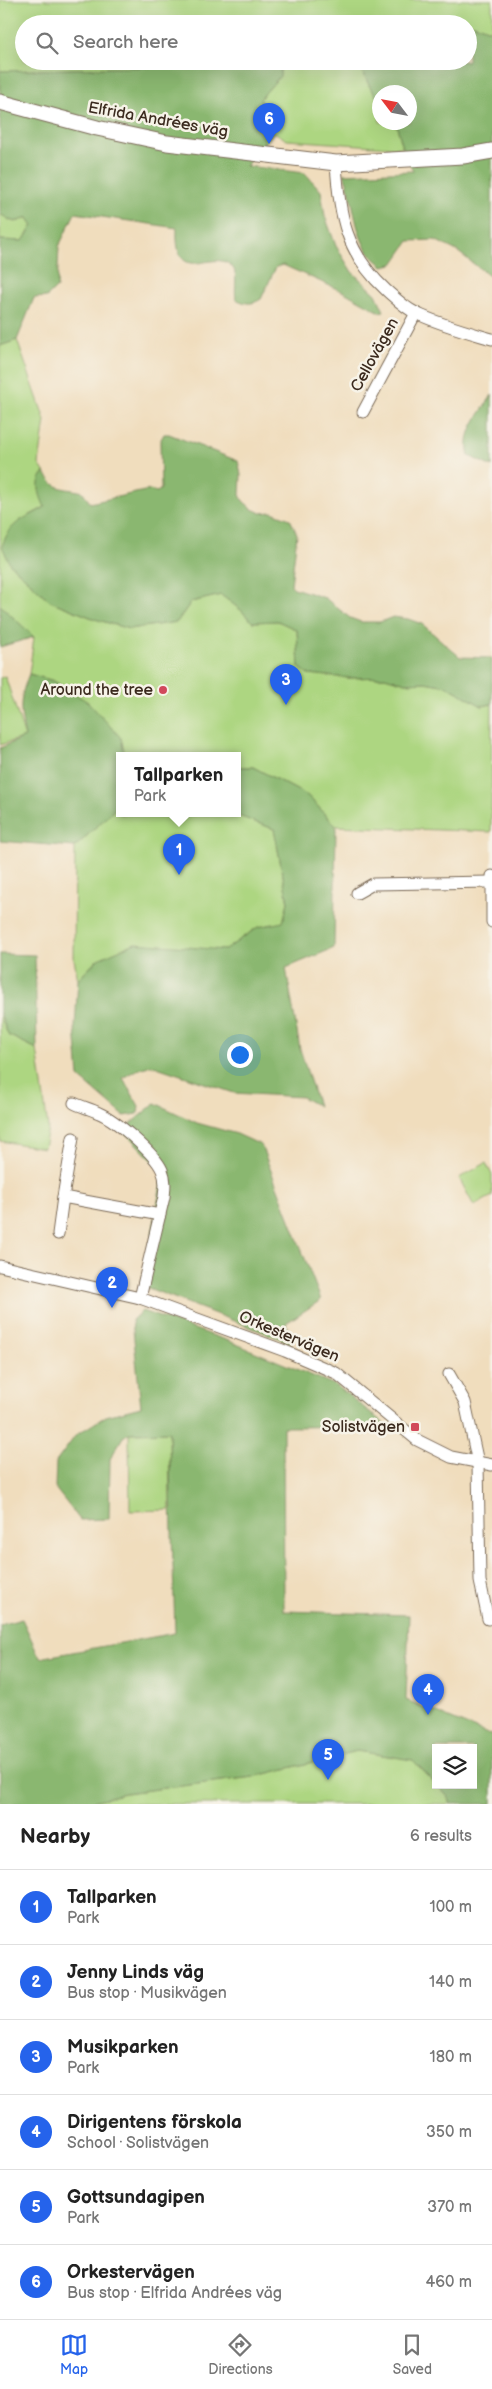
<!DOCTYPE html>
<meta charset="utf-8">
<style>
:root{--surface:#fff;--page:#f2f2f2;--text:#222;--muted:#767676;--line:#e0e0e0;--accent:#2563eb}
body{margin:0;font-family:"Balsamiq Sans",sans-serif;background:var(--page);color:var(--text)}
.controls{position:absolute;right:15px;bottom:15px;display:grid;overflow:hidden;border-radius:0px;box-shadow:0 5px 20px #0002}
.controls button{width:45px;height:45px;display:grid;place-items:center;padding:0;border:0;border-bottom:1px solid var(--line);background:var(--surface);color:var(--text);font:25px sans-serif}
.compass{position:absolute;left:372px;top:85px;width:45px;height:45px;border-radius:50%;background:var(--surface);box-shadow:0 5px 20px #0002;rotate:302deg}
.you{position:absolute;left:239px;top:1054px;width:18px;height:18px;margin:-12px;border:4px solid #fff;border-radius:50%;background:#1a73e8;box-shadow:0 0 0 8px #1a73e833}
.badge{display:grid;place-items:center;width:32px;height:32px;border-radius:50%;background:var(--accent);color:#fff;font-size:16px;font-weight:700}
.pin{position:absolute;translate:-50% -41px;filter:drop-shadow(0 1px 2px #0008)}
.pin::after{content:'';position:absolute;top:26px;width:18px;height:15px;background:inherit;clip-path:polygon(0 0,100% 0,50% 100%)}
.popup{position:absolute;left:116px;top:752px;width:125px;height:65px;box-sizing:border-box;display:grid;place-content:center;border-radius:0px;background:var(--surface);filter:drop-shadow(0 1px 4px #0005);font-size:16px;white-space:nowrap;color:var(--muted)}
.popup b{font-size:19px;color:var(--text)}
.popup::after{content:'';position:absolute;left:50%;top:100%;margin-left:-10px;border:10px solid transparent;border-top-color:var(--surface)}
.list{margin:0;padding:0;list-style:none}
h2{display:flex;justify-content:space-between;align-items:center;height:65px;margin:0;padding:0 20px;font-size:21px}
h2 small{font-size:16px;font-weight:400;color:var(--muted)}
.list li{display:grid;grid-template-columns:32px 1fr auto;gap:15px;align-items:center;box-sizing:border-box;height:75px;padding:0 20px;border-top:1px solid var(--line)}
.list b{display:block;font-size:19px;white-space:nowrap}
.list p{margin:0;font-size:16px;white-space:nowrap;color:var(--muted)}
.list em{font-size:16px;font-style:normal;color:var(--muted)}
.icon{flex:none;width:28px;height:28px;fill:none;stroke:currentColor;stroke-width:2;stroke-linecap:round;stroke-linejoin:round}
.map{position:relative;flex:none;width:492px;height:1804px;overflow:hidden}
.search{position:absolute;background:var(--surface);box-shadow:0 5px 20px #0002;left:15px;right:15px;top:15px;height:55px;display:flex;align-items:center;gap:12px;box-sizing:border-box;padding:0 18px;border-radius:28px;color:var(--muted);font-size:19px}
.sheet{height:515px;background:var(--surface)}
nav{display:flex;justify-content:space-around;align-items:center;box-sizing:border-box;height:70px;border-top:1px solid var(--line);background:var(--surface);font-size:14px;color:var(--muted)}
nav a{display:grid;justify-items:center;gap:2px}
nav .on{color:var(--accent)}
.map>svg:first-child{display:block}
.green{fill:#add681;stroke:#748050}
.forest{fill:#8ab76f;stroke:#627046}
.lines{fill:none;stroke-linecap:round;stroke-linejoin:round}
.minor-casing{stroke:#7a6956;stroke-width:13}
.tertiary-casing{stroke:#7a6956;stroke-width:17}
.minor{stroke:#fff;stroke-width:11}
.tertiary{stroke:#fff;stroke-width:15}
.poi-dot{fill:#d1495b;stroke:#f7f3e8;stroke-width:2}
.labels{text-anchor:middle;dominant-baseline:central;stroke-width:5;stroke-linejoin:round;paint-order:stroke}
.street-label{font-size:16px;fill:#3b2a1e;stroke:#f7f3e8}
.poi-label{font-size:16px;fill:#3b2a1e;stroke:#f7f3e8;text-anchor:end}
</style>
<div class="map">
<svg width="492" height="1804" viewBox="0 0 492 1804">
<rect width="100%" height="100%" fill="#f7f3e8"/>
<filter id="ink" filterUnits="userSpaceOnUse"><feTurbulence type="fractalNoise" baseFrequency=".02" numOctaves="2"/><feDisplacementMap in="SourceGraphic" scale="10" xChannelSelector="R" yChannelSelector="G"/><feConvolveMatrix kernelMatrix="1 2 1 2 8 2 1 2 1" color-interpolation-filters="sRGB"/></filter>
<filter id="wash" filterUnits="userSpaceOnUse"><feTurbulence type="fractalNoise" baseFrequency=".0096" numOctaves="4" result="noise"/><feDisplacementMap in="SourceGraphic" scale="20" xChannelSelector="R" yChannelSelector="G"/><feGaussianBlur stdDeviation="1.12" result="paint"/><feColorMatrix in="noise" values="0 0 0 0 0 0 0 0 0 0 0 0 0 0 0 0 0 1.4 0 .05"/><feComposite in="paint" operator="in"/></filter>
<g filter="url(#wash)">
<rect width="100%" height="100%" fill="#f0ddbd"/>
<g class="green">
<path d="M0,0H492V31L474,24H233L218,18L213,24H24V61H186L182,66L0,71Z"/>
<path d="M281,61H363L360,66L370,87L379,100L380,122L396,123L403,148L287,140L274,132L260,99L279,76Z"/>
<path d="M0,214C13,221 12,226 27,217L33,225L23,241L0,240Z"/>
<path d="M17,340L45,420L39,464L45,473L42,475L45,507L19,521L10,564L50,601L95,619L129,629L177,622L191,602L221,595L241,610L252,622L278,621L297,630L299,667L308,674L349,678L385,677L406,683L425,682L447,686L482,706L492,704L491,832L336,826L308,796L253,767H238V756H125L121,738L54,681L29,674L34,637L0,605V346Z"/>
<path d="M5,676L25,737L0,745V678Z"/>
<path d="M120,797V814H233L274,829L288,902L283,923L258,927L225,950L98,959L78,980L74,959L75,847L117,807Z"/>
<path d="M0,1013L8,1035L37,1049L48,1128L44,1148L0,1141Z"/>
<path d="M486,1163L492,1175V1196L474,1206L459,1178Z"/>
<path d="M169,1432L170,1510L130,1511L129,1433Z"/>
<path d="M357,1751L413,1760L449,1798L451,1804H82L125,1793L253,1777Z"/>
</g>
<g class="forest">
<path d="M440,23L474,24L492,31V278L457,251L435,240L409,241L393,264L383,266C379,262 373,258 369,253C354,233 354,197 344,174L413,171L403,148L396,123L410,122V92H380L379,100L370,87L360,66L363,61H468V24H439Z"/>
<path d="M186,61H281L280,76L260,99L274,132L246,166L305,173L321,191L325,216L336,246L352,272L376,294L384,311L380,312L344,292L283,265L276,267L261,299C252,305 245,304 236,299C234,290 238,274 233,268C215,244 174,292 177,228L75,213L59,246L57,287L47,297L34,298L17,340L0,346V240L23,241L33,225L27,217C14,225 12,221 0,214V71L182,66Z"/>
<path d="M492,395V467L469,456C463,431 480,415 492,395Z"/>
<path d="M164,434H169L238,461L241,475L240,495L243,501L252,509L261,513L272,512L290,519L297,534L291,585L294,588L325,598L350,618L361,622H380L393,617L408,619L422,624L460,657L492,658V704L482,706L447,686L425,682L406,683L385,677L349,678L308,674L299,667L297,630L278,621L252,622L241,610L221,595L191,602L177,622L129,629L95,619L50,601L10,564L2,546C12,519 23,521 45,507C40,497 34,481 45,473C57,492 63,487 83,492L90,503L149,490L157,492L161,489L160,441Z"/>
<path d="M0,605L34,637L0,647Z"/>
<path d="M29,674L54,681L88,702L121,738L125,756H120V797L117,807L75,847L0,841V748L25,737C20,710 18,701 29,674Z"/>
<path d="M238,767H253L308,796L336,826L334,948L286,968L300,1049L318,1106L302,1097L234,1093L151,1065L134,1071L123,1078L139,1106L138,1114L124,1116L79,1077L75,1027L78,980L98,959L135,943L225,950L258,927L283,922L288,902L274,829L233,814H238Z"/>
<path d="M0,954L35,955L37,1049L8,1035L0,1013Z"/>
<path d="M155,1103L197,1123L237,1134L261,1145L321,1300L286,1323L291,1343L143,1286L163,1172L123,1130Z"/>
<path d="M142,1311L229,1341L337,1386L387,1426L283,1427L284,1611L409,1615L406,1700L490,1735L492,1734V1804H451L449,1798L437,1785H473V1748H436V1784L413,1760L357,1751L253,1777L125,1793L82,1804H0V1625L22,1619L40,1658L175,1633L169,1432L129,1433L123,1437L110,1459L109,1519L80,1520L55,1488L56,1462L76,1435L106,1416L141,1407L132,1320Z"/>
</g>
</g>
<g filter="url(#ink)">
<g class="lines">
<defs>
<g id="minor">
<path d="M336,163C339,216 346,253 386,290C395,298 405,308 416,313C438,324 468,332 492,339"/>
<path d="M363,412L416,313"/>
<path d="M492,876V922"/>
<path d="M357,893L373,884L490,882"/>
<path d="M74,1103C82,1107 91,1109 99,1113C116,1120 155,1154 162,1170C166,1179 165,1188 164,1197L140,1298"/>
<path d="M63,1197L73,1138"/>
<path d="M58,1234L63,1197L160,1215"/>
<path d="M0,1266L140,1298L285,1351L336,1373L417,1440L451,1457L492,1465"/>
<path d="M449,1374L465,1402L478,1463L480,1581L488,1619"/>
</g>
<path id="tertiary" d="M0,102L97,128L167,143L336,163L463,156L492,151"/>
</defs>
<use href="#minor" class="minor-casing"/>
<use href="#tertiary" class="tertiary-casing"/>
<use href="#minor" class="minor"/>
<use href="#tertiary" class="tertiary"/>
</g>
</g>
<g class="poi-dot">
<circle cx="163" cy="690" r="5"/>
<rect x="410" y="1422" width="10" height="10" rx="2.5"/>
</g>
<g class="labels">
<g class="street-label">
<text transform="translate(158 120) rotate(10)">Elfrida Andrées väg</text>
<text transform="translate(375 355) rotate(-61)">Cellovägen</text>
<text transform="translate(289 1337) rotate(23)">Orkestervägen</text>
</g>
<g class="poi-label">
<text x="153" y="690">Around the tree</text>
<text x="405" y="1427">Solistvägen</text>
</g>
</g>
</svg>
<div class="controls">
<button><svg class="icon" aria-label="layers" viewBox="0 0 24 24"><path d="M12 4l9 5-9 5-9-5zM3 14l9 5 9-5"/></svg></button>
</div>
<svg class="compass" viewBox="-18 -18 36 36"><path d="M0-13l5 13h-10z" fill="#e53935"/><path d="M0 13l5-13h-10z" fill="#767676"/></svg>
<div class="you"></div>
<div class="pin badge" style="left:179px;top:875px">1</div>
<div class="popup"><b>Tallparken</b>Park</div>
<div class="pin badge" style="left:112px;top:1308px">2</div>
<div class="pin badge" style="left:286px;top:705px">3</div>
<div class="pin badge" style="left:428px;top:1715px">4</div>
<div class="pin badge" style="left:328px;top:1780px">5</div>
<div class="pin badge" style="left:269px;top:144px">6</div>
<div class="search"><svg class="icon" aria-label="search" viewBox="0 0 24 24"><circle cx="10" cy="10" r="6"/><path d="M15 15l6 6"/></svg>Search here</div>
</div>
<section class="sheet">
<h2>Nearby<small>6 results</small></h2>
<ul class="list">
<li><span class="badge">1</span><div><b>Tallparken</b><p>Park</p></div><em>100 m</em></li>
<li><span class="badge">2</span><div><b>Jenny Linds väg</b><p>Bus stop · Musikvägen</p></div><em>140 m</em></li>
<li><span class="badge">3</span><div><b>Musikparken</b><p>Park</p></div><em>180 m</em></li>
<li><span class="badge">4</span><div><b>Dirigentens förskola</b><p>School · Solistvägen</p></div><em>350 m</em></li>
<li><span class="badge">5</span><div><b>Gottsundagipen</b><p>Park</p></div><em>370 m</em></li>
<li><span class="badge">6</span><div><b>Orkestervägen</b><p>Bus stop · Elfrida Andrées väg</p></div><em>460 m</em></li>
</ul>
</section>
<nav>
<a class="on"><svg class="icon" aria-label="map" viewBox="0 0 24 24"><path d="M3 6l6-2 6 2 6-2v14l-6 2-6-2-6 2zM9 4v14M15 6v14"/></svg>Map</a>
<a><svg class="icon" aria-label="directions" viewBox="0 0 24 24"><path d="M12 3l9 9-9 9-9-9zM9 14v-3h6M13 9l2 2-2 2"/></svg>Directions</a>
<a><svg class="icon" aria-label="saved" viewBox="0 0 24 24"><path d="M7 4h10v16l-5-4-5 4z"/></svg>Saved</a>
</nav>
